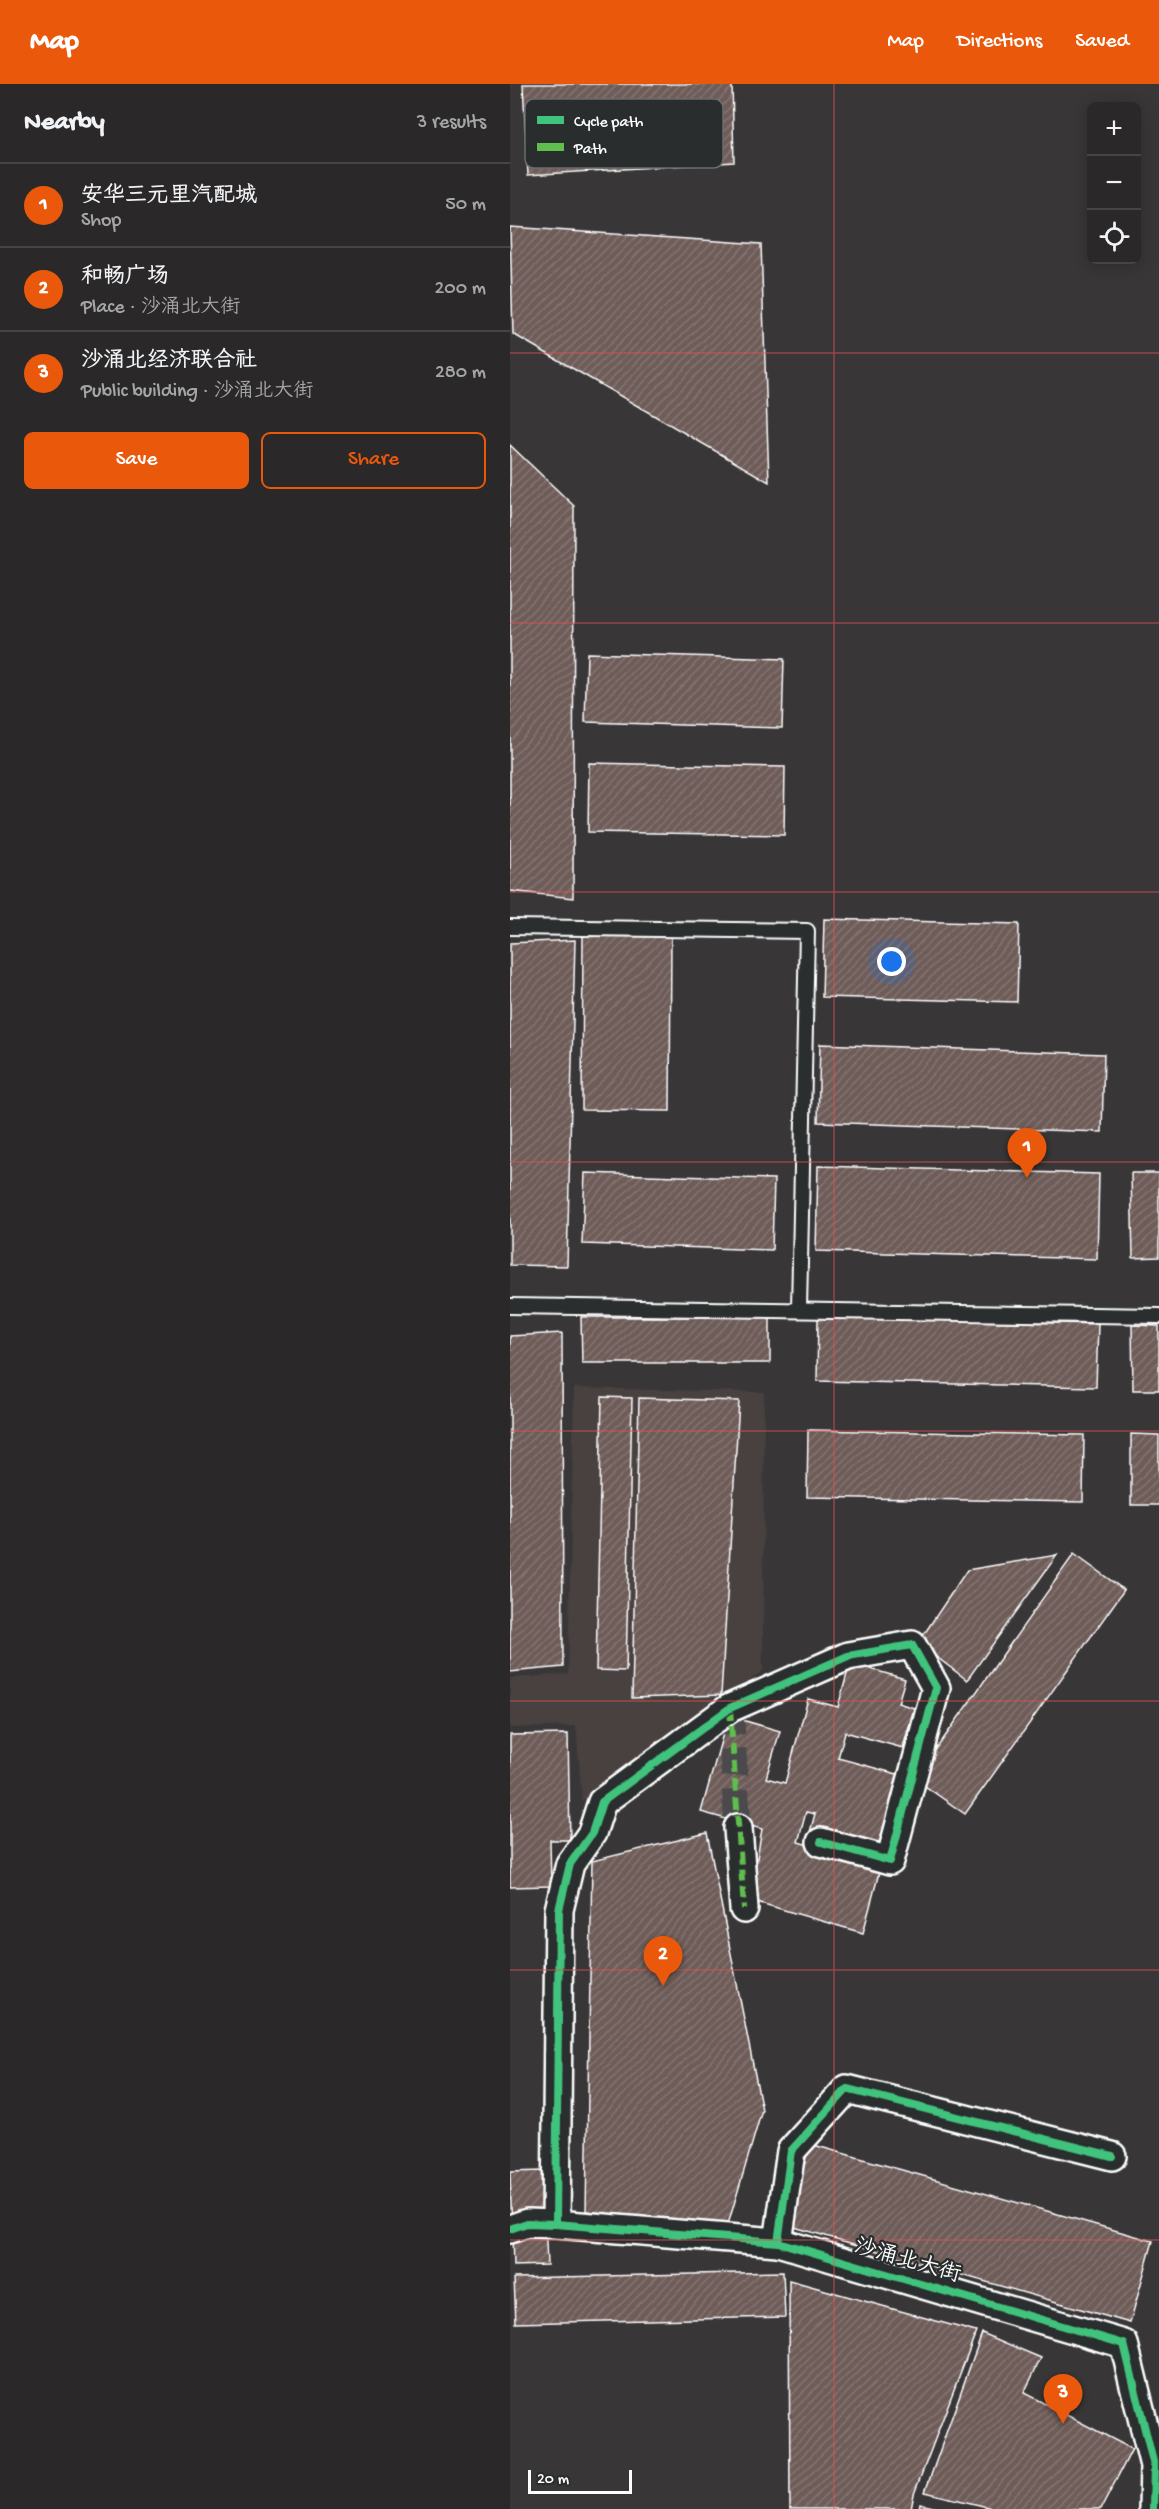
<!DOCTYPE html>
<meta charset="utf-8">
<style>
:root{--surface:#2a2829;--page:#323031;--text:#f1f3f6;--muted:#a5a6a8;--line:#464446;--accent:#ea580c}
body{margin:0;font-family:"Gochi Hand","LXGW WenKai TC",sans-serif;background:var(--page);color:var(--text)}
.controls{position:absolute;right:18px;top:18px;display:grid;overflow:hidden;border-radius:9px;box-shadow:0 3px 15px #0003}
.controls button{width:54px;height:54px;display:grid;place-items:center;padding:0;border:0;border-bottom:2px solid var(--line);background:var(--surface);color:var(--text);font:30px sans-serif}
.scale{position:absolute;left:18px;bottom:15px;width:104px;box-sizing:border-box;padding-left:6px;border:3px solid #fff;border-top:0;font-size:16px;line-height:21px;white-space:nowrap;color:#fff;-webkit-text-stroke:4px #2a2d2e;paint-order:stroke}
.you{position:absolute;left:382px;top:878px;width:21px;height:21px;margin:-15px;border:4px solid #fff;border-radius:50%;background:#1a73e8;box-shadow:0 0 0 9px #1a73e833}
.badge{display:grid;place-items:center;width:39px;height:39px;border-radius:50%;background:var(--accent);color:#fff;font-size:20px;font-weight:700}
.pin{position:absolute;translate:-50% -50px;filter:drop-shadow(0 2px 3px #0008)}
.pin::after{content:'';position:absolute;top:32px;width:21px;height:18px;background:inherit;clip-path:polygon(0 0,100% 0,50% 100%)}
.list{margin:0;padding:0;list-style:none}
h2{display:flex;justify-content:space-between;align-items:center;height:78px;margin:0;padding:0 24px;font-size:26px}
h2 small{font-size:20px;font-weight:400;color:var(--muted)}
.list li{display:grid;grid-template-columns:39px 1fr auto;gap:18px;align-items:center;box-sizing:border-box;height:84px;padding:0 24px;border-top:2px solid var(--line)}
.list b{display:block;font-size:22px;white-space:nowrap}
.list p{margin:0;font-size:20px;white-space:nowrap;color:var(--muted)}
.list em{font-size:20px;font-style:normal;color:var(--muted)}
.actions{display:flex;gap:12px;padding:18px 24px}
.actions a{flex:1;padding:14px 0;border:2px solid var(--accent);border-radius:9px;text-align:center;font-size:21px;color:var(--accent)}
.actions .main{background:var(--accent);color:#fff}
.icon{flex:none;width:33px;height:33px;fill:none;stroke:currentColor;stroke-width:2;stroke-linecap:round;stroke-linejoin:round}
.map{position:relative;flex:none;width:649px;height:2425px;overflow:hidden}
header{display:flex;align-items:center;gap:36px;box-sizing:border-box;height:84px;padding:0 30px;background:var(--accent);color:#fff}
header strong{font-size:28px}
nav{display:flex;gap:33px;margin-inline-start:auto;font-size:21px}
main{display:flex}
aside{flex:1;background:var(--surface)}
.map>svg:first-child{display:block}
.built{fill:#484141}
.building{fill:url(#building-hatch);stroke:#fff;stroke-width:1.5}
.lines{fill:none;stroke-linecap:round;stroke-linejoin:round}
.street-tunnel{stroke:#4c4a4b;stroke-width:27;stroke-dasharray:27 14;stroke-linecap:butt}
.lane-casing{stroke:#fff;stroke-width:18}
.street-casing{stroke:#fff;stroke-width:32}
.lane{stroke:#2a2d2e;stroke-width:14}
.street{stroke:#2a2d2e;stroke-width:27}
.quiet{stroke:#5fbe4e;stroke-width:6;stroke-dasharray:12 6;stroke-linecap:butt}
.cycleway-casing{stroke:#2a2d2e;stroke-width:11}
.cycleway{stroke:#40c37c;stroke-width:8}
.grid{fill:none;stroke:#de5353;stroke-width:1.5;stroke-opacity:0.55}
.labels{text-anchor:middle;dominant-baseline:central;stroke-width:4.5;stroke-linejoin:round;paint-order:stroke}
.street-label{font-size:22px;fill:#fff;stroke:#2a2d2e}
.key{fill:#2a2d2e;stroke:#6a6c6d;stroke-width:1.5}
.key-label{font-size:16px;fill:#fff}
</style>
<header>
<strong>Map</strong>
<nav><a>Map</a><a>Directions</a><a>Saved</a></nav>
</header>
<main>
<aside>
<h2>Nearby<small>3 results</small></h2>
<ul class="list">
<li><span class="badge">1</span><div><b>安华三元里汽配城</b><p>Shop</p></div><em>50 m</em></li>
<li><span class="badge">2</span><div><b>和畅广场</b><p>Place · 沙涌北大街</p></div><em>200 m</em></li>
<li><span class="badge">3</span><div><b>沙涌北经济联合社</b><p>Public building · 沙涌北大街</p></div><em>280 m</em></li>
</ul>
<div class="actions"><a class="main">Save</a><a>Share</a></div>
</aside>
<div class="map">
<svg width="649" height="2425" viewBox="0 0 649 2425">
<defs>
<pattern id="building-hatch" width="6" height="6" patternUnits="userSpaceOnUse" patternTransform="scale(1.5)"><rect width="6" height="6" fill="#6e5b59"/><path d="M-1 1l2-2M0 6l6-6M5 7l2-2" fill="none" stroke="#847472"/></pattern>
</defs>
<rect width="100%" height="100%" fill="#383637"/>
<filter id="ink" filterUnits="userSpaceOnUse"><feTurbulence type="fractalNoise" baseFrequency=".0167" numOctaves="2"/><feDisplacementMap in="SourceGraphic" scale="12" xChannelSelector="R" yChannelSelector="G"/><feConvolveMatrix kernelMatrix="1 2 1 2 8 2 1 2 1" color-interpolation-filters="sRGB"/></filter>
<g filter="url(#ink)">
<path class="built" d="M64,1304L254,1308L253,1587L72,1717L66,1642L0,1644V1594L58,1590Z"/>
<g class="building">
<path d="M13,0H222L224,78L18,91Z"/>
<path d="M0,143L251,160L259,398L3,250Z"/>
<path d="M0,361L64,422L63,814L0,807Z"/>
<path d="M77,569L274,575L272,644L75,638Z"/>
<path d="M79,679L275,683L274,751L78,748Z"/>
<path d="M314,835L509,840L507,918L312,913Z"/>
<path d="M73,852H161L160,1027L72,1026Z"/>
<path d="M65,856L57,1182L0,1181V859Z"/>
<path d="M310,960L594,970L592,1048L308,1038Z"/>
<path d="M308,1082L589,1090L587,1175L306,1167Z"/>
<path d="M75,1089L264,1095L262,1166L72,1160Z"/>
<path d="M621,1089H649V1173L623,1174Z"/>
<path d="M71,1233H260V1279H72Z"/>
<path d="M308,1233L588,1240L586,1303L307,1297Z"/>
<path d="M622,1241L649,1242V1306H623Z"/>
<path d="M52,1249L53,1583L0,1588V1252Z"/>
<path d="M92,1313L122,1314L116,1587L86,1586Z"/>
<path d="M129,1314L229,1317L211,1611L122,1614Z"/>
<path d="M298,1346L574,1351L573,1418L297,1413Z"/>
<path d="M621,1350L649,1351V1421H621Z"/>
<path d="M564,1470L614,1506L455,1730L405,1695Z"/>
<path d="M547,1471L457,1596L408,1559L457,1486Z"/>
<path d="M340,1579L395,1595L388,1619L404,1624L393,1664L335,1648L328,1674L398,1693L377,1770L300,1748L305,1730L296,1728L288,1758L371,1781L353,1849L240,1816L252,1745L191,1728L218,1632L270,1647L256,1694L275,1699L298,1615L328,1623Z"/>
<path d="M58,1650L60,1756H40L41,1802L0,1803V1651Z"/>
<path d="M197,1749L252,2026L217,2144L76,2127L82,1777Z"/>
<path d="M300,2060L643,2157L620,2239L277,2141Z"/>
<path d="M33,2087L37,2181L3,2182L0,2088Z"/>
<path d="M273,2188L275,2233L6,2239L4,2194Z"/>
<path d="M279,2196L466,2248L404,2410L401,2425H280Z"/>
<path d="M472,2249L531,2274L514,2309L622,2365L591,2425H486L415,2408Z"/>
<path d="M410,2420L432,2425H409Z"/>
</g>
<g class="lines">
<path class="street-tunnel" d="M220,1624L228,1744"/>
<defs>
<g id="lane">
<path d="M0,843L297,847L289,1225"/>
<path d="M0,1222L649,1232"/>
</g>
<g id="street">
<path d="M228,1744L234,1825"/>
<path d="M46,2140L49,1826L60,1780L82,1749L92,1718L220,1624L338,1572L402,1561L426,1604L380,1777L311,1758"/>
<path d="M0,2145L17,2139L46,2140L268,2158L614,2260L644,2382L643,2425"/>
<path d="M268,2158L281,2067L337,2005L602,2072"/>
</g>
</defs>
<use href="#lane" class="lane-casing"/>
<use href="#street" class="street-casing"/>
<use href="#lane" class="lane"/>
<use href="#street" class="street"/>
<path class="quiet" d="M220,1624L234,1825"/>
<defs>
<g id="cycleway">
<path d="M46,2140L49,1826L60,1780L82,1749L92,1718L220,1624L338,1572L402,1561L426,1604L380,1777L311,1758"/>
<path d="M0,2145L17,2139L46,2140L268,2158L614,2260L644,2382L643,2425"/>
<path d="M268,2158L281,2067L337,2005L602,2072"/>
</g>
</defs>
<use href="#cycleway" class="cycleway-casing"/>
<use href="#cycleway" class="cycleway"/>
</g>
</g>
<path class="grid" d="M324,0V2425M0,269H649M0,539H649M0,808H649M0,1078H649M0,1347H649M0,1617H649M0,1886H649M0,2156H649"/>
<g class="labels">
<g class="street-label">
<text transform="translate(397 2178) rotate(16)">沙涌北大街</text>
</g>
</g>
<rect x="15" y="15" width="198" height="69" rx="9" class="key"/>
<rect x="27" y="32" width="27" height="8" fill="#40c37c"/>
<rect x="27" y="59" width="27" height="8" fill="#5fbe4e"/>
<g class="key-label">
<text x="64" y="42">Cycle path</text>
<text x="64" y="69">Path</text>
</g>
</svg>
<div class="controls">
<button>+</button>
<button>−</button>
<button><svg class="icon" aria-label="locate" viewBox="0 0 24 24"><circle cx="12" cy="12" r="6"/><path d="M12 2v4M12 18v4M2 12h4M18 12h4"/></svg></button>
</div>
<div class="scale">20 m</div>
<div class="you"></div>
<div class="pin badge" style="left:517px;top:1094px">1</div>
<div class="pin badge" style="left:153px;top:1902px">2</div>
<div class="pin badge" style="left:553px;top:2340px">3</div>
</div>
</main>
